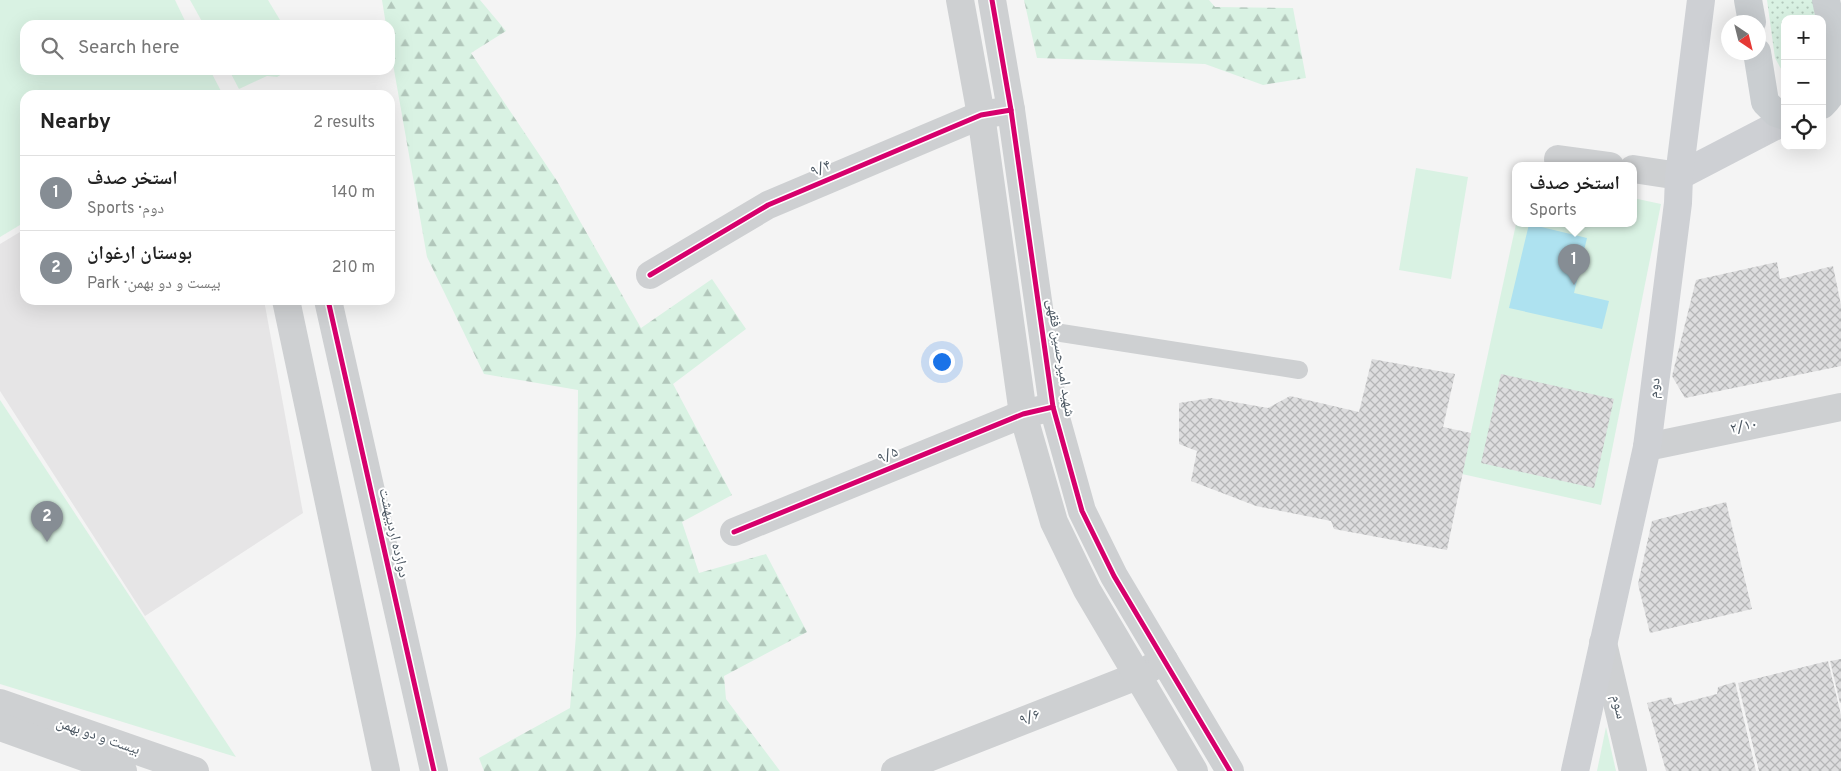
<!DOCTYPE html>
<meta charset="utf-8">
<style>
:root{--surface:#fff;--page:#f6f6f6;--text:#222;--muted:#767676;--line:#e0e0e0;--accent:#868d94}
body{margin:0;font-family:Overpass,"Noto Naskh Arabic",sans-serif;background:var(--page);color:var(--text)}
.controls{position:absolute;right:15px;top:15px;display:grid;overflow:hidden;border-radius:10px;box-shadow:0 5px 20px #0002}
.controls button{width:45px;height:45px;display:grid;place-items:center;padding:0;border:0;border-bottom:1px solid var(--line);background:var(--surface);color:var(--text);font:25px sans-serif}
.compass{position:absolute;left:1721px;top:15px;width:45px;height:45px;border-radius:50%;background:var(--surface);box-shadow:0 5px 20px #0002;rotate:145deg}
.you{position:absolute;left:941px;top:361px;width:18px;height:18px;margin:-12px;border:4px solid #fff;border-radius:50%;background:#1a73e8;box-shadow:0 0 0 8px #1a73e833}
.badge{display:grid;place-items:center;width:32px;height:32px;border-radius:50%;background:var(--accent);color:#fff;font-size:16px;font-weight:700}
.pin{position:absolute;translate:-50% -41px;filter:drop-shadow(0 1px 2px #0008)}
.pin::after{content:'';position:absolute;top:26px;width:18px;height:15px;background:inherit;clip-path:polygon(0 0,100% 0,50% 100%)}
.popup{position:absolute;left:1512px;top:162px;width:125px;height:65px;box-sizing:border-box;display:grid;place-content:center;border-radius:10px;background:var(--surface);filter:drop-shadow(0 1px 4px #0005);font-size:16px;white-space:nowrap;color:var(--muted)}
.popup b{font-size:19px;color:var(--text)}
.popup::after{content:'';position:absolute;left:50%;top:100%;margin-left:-10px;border:10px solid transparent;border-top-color:var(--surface)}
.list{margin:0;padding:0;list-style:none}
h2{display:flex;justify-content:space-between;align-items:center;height:65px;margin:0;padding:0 20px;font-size:21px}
h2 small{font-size:16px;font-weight:400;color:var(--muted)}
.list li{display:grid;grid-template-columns:32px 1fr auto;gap:15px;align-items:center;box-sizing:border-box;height:75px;padding:0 20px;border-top:1px solid var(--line)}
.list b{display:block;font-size:19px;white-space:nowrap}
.list p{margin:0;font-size:16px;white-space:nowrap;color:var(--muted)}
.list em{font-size:16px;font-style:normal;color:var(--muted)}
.icon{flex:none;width:28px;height:28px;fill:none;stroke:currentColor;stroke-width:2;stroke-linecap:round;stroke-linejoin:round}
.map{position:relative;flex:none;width:1841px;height:771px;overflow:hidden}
.search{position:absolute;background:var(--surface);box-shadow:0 5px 20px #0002;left:20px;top:20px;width:375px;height:55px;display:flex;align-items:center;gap:12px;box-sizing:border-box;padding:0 18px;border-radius:15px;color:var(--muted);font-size:19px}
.panel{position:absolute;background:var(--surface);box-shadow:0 5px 20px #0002;left:20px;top:90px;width:375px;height:215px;border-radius:15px}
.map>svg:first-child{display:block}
.education{fill:#e6e5e6}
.forest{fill:url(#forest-firs)}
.park{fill:#d9f2e3}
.garden{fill:url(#garden-dots)}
.water{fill:#aee2f0}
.building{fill:url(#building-cross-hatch)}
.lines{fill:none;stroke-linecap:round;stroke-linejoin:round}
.service{stroke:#ced0d2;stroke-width:18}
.minor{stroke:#ced0d2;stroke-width:28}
.tertiary{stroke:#ced0d2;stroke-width:28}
.secondary{stroke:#ced0d4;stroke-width:28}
.primary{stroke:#caced1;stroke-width:28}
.cycleway-casing{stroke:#fff;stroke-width:8}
.cycleway{stroke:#d6006c;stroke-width:5}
.labels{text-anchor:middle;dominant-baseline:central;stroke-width:4;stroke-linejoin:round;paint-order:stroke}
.street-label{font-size:15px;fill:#4a5661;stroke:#fff}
</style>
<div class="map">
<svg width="1841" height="771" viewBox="0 0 1841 771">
<defs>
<pattern id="forest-firs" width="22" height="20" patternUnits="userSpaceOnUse" patternTransform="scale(1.25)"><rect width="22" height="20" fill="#d9f2e3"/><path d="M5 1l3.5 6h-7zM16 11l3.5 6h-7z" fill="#b2c7bb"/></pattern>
<pattern id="garden-dots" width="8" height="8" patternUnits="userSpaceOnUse" patternTransform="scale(1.25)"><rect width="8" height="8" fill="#d9f2e3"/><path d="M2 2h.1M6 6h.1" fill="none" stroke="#b2c7bb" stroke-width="1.8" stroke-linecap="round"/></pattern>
<pattern id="building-cross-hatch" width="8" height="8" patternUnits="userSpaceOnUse" patternTransform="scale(1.25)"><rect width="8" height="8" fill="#ddddde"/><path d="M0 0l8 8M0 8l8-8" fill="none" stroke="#b5b6b7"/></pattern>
</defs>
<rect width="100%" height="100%" fill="#f4f4f4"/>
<path class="education" d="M25,229V300H264L303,513L145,616L0,391V244Z"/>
<g class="forest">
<path d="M382,0H480L506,31L471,53L557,181L641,328L712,279L746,329L673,384L732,495L682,522L699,573L766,554L807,632L724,676L726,699L780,771H484L479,758L570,708L576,635L578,390L484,374L427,257L390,47V25H386Z"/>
<path d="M1024,0H1209L1215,7L1293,8L1306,78L1263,85L1205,64L1037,58Z"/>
</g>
<g class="park">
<path d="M0,0H175L187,25H25V70H210L223,95H25V222L0,237Z"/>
<path d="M190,0H268L283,25H204Z"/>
<path d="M229,70H289L277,77L267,76L239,89Z"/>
<path d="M1416,168L1468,177L1451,279L1399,270Z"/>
<path d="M1633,198L1661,204L1601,505L1462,474L1516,224H1633Z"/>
<path d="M0,400L236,757L0,684Z"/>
<path d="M1606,727L1616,771H1597Z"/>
</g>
<path class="garden" d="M1767,0H1818L1822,19H1785V76L1775,58Z"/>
<path class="water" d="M1529,224L1587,238L1574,293L1609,301L1602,329L1509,308Z"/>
<g class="building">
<path d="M1777,262L1780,279L1833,266L1841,305V366L1685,398L1672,376L1696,280Z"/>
<path d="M1372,359L1455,374L1443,427L1471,433L1447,550L1334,529L1331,521L1256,506L1191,481L1197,451L1179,444V403L1211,398L1268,408L1290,396L1359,412Z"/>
<path d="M1501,374L1614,399L1594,488L1481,463Z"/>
<path d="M1726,502L1752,609L1650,633L1638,584L1652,521Z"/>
<path d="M1841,659V703H1840L1830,661Z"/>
<path d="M1828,661L1841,715V771H1759L1738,683Z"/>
<path d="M1735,682L1756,771H1666L1647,703L1671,697L1674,705L1717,694L1718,687Z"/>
</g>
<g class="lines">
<path class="service" d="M1042,330L1299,370"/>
<g class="minor">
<path d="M1558,159L1610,166"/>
<path d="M1633,169L1679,176"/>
<path d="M650,275L768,205L981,115L1011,110"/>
<path d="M1647,447L1841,407"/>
<path d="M734,532L1023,414L1053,407"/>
<path d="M1603,643L1633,771"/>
<path d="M895,771L1137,676L1164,660"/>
</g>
<g class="tertiary">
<path d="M960,0L981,115L1023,414L1054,522L1087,590L1194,771"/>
<path d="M992,0L1011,110L1053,407L1082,511L1114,576L1230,771"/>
<path d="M286,300L386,771"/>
<path d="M328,300L434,771"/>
<path d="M0,703L195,771"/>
<path d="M0,727L123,771"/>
</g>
<g class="secondary">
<path d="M1679,176L1785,121"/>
<path d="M1575,771L1647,447L1678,203L1679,176L1701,0"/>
</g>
<g class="primary">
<path d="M1748,0L1752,22"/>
<path d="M1757,52L1765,102L1776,113L1785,116"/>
<path d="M1822,105C1829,98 1836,89 1838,78C1841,58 1830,21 1826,0"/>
</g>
<defs>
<g id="cycleway">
<path d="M992,0L1011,110L1053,407L1082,511L1114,576L1230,771"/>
<path d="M650,275L768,205L981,115L1011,110"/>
<path d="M328,300L434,771"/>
<path d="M734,532L1023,414L1053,407"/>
</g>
</defs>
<use href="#cycleway" class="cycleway-casing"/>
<use href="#cycleway" class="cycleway"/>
</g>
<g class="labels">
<g class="street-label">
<text transform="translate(821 169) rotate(-23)">۹/۴</text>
<text transform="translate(1060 358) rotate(81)">شهید امیرحسین فقهی</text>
<text transform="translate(1655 388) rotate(-83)">دوم</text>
<text transform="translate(1744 427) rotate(-12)">۲/۱۰</text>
<text transform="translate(888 456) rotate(-22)">۹/۵</text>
<text transform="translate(393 533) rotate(77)">دوازده اردیبهشت</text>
<text transform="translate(1618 707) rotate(77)">سوم</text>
<text transform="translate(1030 718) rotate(-21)">۹/۶</text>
<text transform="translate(98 737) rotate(19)">بیست و دو بهمن</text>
</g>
</g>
</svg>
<div class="controls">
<button>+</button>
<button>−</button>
<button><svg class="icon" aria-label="locate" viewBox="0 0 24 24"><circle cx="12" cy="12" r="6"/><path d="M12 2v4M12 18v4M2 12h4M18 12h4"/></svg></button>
</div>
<svg class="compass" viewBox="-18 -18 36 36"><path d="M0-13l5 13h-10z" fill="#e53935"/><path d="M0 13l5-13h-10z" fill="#767676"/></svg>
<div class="you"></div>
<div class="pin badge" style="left:1574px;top:285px">1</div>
<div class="popup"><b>استخر صدف</b>Sports</div>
<div class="pin badge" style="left:47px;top:542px">2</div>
<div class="search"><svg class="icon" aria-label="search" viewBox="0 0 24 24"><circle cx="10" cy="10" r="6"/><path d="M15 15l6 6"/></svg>Search here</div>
<section class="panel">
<h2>Nearby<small>2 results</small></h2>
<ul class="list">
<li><span class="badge">1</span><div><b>استخر صدف</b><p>Sports · دوم</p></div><em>140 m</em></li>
<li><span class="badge">2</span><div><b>بوستان ارغوان</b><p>Park · بیست و دو بهمن</p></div><em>210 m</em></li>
</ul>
</section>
</div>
